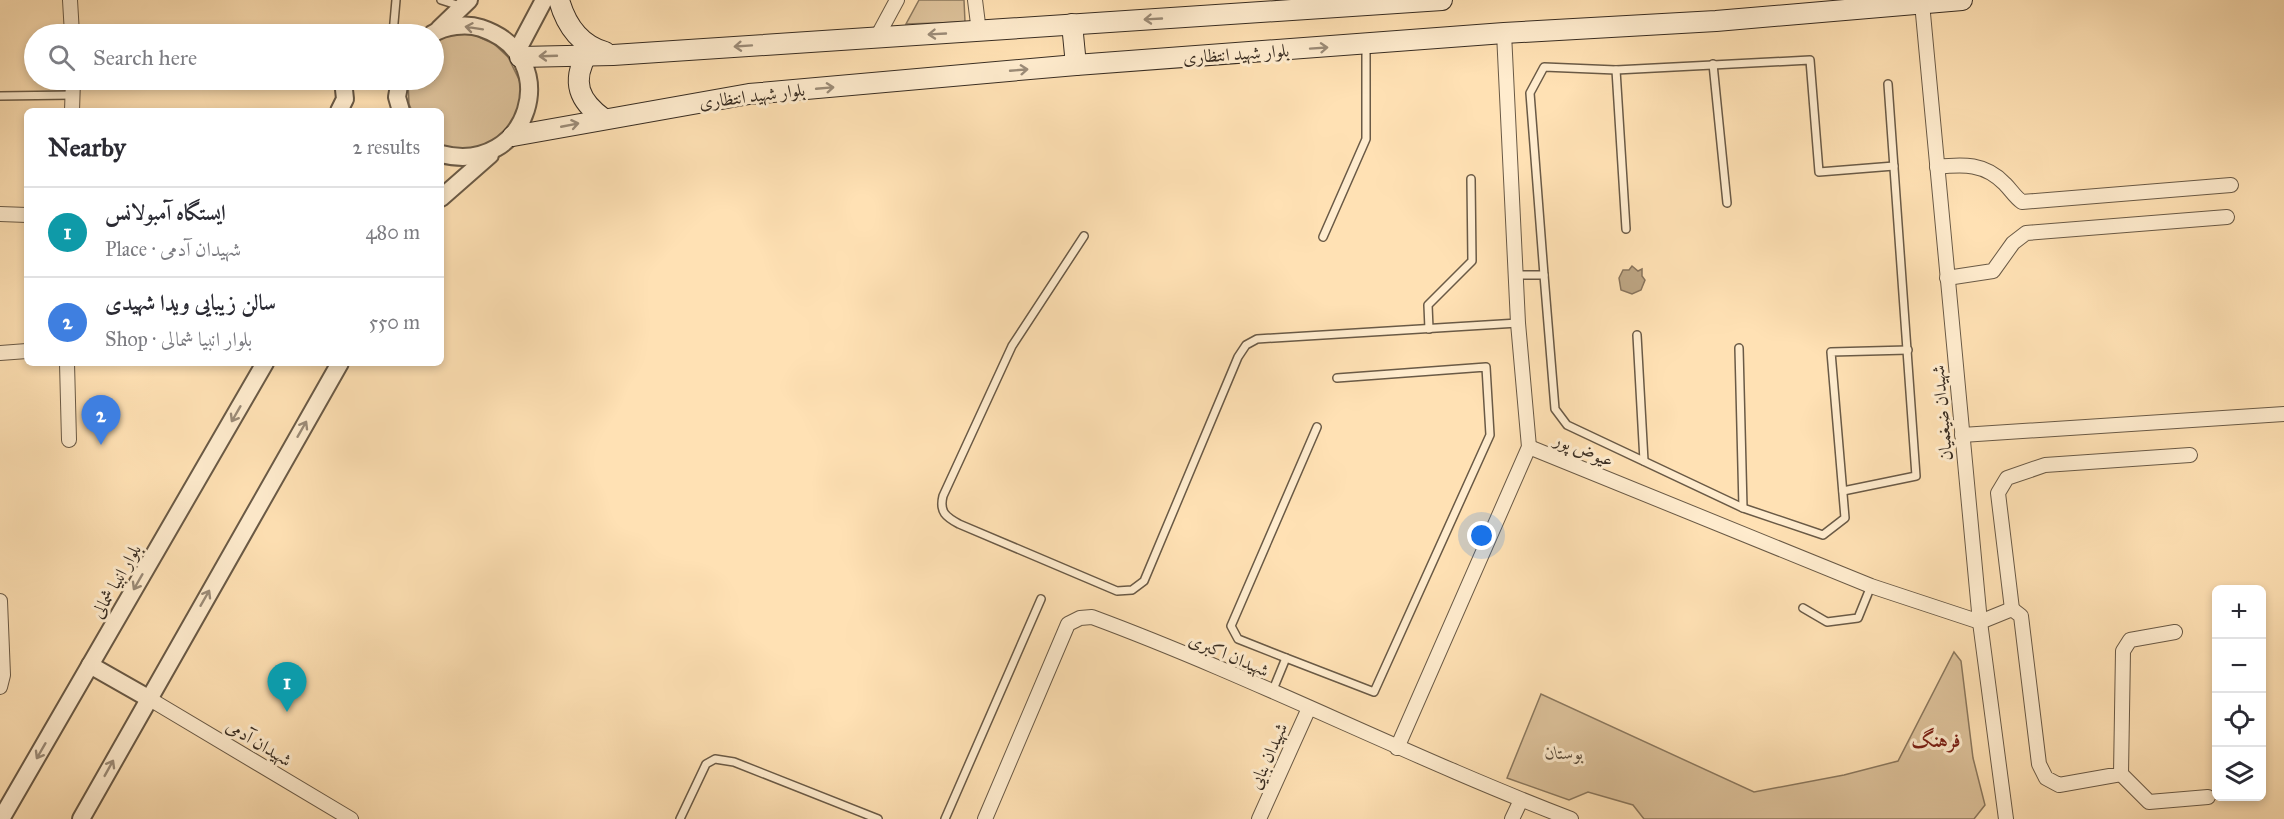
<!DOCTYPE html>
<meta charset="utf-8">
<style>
:root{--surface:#fff;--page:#f2f2f3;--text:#2b2b33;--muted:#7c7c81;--line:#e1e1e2;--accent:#8f2418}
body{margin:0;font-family:"IM FELL Great Primer",Amiri,serif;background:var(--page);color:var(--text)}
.controls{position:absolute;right:18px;bottom:18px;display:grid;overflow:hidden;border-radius:9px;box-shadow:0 3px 9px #0003}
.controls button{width:54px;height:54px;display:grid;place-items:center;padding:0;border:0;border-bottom:2px solid var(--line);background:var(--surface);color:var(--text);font:30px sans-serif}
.you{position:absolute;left:1482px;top:536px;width:21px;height:21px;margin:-15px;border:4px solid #fff;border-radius:50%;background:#1a73e8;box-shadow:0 0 0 9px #1a73e833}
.badge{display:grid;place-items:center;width:39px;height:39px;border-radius:50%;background:var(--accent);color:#fff;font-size:20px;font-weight:700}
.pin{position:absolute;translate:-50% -50px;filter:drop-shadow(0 2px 3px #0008)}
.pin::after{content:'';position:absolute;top:32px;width:21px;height:18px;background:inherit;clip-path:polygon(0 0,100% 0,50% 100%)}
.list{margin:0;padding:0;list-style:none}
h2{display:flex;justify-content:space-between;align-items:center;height:78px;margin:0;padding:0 24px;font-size:26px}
h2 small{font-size:20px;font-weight:400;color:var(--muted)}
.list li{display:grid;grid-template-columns:39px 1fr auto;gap:18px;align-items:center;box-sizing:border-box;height:90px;padding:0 24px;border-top:2px solid var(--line)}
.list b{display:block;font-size:22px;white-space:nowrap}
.list p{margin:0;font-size:20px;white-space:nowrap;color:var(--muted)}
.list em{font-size:20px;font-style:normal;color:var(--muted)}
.icon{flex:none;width:33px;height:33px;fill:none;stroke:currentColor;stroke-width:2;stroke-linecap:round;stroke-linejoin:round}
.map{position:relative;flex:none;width:2284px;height:819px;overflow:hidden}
.search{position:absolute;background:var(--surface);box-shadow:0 3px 9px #0003;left:24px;top:24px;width:420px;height:66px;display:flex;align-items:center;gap:15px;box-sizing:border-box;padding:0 21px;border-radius:33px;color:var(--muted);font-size:22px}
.panel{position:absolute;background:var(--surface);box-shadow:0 3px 9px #0003;left:24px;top:108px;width:420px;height:258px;border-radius:9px}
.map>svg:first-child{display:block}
.green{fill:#ddc29b;stroke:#8b785e;stroke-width:1.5}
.water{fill:#bca482;stroke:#88745c;stroke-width:1.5}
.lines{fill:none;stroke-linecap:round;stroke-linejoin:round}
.service-casing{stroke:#6a5a46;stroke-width:10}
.minor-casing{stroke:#6a5a46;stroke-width:16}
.tertiary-casing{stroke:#6a5a46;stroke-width:20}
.secondary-casing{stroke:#392d22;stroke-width:22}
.service{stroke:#ffecce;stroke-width:7}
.minor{stroke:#ffecce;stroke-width:14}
.tertiary{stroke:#ffecce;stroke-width:16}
.secondary{stroke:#ffecce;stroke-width:20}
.oneway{stroke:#9c8c78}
.labels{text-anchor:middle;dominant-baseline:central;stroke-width:6;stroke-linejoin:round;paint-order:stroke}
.street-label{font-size:18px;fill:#392d22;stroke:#ffecce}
.park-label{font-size:18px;font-style:italic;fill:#5a4b3a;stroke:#ffecce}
.neighbourhood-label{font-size:20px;font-weight:bold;fill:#7a1f14;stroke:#ffecce}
</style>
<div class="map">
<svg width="2284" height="819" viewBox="0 0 2284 819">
<rect width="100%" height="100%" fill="#ffe1b4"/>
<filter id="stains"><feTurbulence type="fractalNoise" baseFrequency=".00333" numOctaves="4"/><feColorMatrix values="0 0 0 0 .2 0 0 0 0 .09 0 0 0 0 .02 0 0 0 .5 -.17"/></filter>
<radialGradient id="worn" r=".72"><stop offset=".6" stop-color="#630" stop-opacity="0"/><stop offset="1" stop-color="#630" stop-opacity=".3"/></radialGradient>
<g class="green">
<path d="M919,0H964L965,22L906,24Z"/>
<path d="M455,26L494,44L508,57L529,100L513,136L457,158L441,146V111H412L409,104L408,80H434V34Z"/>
<path d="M1954,652L1961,661L1973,758L1985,805L1974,819H1644L1633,805L1588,792L1569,800L1507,778L1541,694L1754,792L1844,775L1898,761Z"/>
</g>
<path class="water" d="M1632,266L1638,271L1642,269V276L1645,280L1641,290L1632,294L1621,290L1619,278L1623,270H1629Z"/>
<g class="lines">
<defs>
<g id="service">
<path d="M441,0L460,6"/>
<path d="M393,34L396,0"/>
<path d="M1713,64L1727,203"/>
<path d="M1616,70L1626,229"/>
<path d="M0,96L72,95"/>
<path d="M1084,236L1012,346L943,496C939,512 946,517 959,524L1117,591L1132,590L1144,581L1238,357L1246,345L1257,339L1518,323"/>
<path d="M1323,237L1366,139V44"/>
<path d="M1516,275H1544L1555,409L1567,425L1743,508L1823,535L1845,518L1831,352L1908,350"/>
<path d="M1544,275L1530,93L1544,67L1616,70L1810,60L1819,172L1894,166"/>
<path d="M1429,329L1428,305L1472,261L1471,179"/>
<path d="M1637,335L1644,461"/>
<path d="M1739,348L1743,508"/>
<path d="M1843,491L1916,476L1888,84"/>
<path d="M1803,608L1827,622L1858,618L1871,586"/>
<path d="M1286,658L1238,639L1231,626L1317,427"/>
<path d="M1272,692L1286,658L1374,692L1490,435L1486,367L1337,378"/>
<path d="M680,819L706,764L715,759L734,762L878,819"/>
<path d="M945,819L1041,599"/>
</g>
<g id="minor">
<path d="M70,0L72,34"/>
<path d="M975,0L979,32"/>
<path d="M1922,3L1980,622L2006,819"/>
<path d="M877,37L897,0"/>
<path d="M72,111L73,80"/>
<path d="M1937,167C1963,164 1985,163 2005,184C2011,190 2015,197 2022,202L2231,185"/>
<path d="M0,214L27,215"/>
<path d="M1947,278L1993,271L2013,243L2026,233L2227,217"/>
<path d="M0,353L27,351"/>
<path d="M67,363L69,440"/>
<path d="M1962,435L2284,414"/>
<path d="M1529,447L1871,586L1980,622L2012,609L2021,616L2039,764L2046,778L2059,785L2121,774L2123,651L2130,640L2175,632"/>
<path d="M0,601L3,675L0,687"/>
<path d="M2012,609L1998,493L2007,478L2045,465L2190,455"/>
<path d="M148,698L351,819"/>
<path d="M1397,748L1529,447L1518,323L1504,33"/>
<path d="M2121,774L2149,802L2208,797"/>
<path d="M985,819L1068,624L1080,618L1092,617C1254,677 1409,757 1571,819"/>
<path d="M1259,819L1309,708"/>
<path d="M1512,819L1521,800"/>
</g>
<g id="tertiary">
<path d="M439,29L469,0"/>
<path d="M432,34C445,26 466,23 481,28C566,56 529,177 441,154"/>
<path d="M517,51L544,0"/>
<path d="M400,80L397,97L401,111"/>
<path d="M339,111L345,99L343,80"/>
<path d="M441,198L490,155"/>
<path d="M90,665L148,698"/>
<path d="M1,819L265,363"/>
<path d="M81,819L340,363"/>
</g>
<g id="secondary">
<path d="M559,0C566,25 580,45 605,52"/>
<path d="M1072,24L1076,65"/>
<path d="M587,54C571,82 579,101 604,119"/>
<path d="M520,57L613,55L1442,0"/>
<path d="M513,136L749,94L1076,65L1504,33L1716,21L1962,0"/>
</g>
</defs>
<use href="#service" class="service-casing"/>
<use href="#minor" class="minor-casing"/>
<use href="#tertiary" class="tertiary-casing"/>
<use href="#secondary" class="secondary-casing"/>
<use href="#service" class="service"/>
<use href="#minor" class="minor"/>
<use href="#tertiary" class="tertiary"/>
<use href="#secondary" class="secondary"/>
</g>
<defs><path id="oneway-shaft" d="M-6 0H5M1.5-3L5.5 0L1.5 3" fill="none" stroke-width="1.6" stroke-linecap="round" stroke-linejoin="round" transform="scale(1.5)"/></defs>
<g class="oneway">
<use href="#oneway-shaft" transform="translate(1153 19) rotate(177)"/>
<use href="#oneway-shaft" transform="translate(474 28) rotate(-171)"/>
<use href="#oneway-shaft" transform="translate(937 34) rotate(177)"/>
<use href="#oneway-shaft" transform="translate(743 46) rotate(176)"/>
<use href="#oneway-shaft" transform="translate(1319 48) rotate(-4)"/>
<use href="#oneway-shaft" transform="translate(548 56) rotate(178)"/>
<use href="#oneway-shaft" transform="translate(1019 70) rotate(-5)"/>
<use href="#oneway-shaft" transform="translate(825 88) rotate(-5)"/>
<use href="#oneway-shaft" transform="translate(570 125) rotate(-11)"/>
<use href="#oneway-shaft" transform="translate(236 414) rotate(120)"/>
<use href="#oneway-shaft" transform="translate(302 429) rotate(-60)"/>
<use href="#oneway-shaft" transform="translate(138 582) rotate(120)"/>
<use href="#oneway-shaft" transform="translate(205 598) rotate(-60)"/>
<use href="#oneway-shaft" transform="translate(41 751) rotate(120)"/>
<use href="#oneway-shaft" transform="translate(109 768) rotate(-61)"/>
</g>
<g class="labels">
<g class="street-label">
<text transform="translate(1236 54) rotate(-4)">بلوار شهید انتظاری</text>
<text transform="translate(752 96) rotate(-7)">بلوار شهید انتظاری</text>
<text transform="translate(1942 413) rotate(-95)">شهیدان ضیغمیان</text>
<text transform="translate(1584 450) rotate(22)">عیوض پور</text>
<text transform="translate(116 581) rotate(-60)">بلوار انبیا شمالی</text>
<text transform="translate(1229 655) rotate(23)">شهیدان اکبری</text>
<text transform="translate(259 743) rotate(31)">شهیدان آدمی</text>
<text transform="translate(1268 756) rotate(-66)">شهیدان بنایی</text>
</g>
<g class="park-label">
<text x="1564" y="753">بوستان</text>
</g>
<g class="neighbourhood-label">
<text x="1936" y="740">فرهنگ</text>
</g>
</g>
<rect width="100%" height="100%" filter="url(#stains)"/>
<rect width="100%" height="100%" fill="url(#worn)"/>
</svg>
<div class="controls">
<button>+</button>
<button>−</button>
<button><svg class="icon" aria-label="locate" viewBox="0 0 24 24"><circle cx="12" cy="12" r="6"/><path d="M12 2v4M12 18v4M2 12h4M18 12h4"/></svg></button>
<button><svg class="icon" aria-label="layers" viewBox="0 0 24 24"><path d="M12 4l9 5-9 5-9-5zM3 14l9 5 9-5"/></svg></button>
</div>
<div class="you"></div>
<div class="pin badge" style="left:287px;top:712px;background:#0f9aa8">1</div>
<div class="pin badge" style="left:101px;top:445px;background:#3f7fe0">2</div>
<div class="search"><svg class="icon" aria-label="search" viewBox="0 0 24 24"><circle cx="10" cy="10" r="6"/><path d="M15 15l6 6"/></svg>Search here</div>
<section class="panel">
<h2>Nearby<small>2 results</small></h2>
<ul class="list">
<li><span class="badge" style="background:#0f9aa8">1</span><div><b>ایستگاه آمبولانس</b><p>Place · شهیدان آدمی</p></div><em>480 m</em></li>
<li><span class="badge" style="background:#3f7fe0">2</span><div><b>سالن زیبایی ویدا شهیدی</b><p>Shop · بلوار انبیا شمالی</p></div><em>550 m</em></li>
</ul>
</section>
</div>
